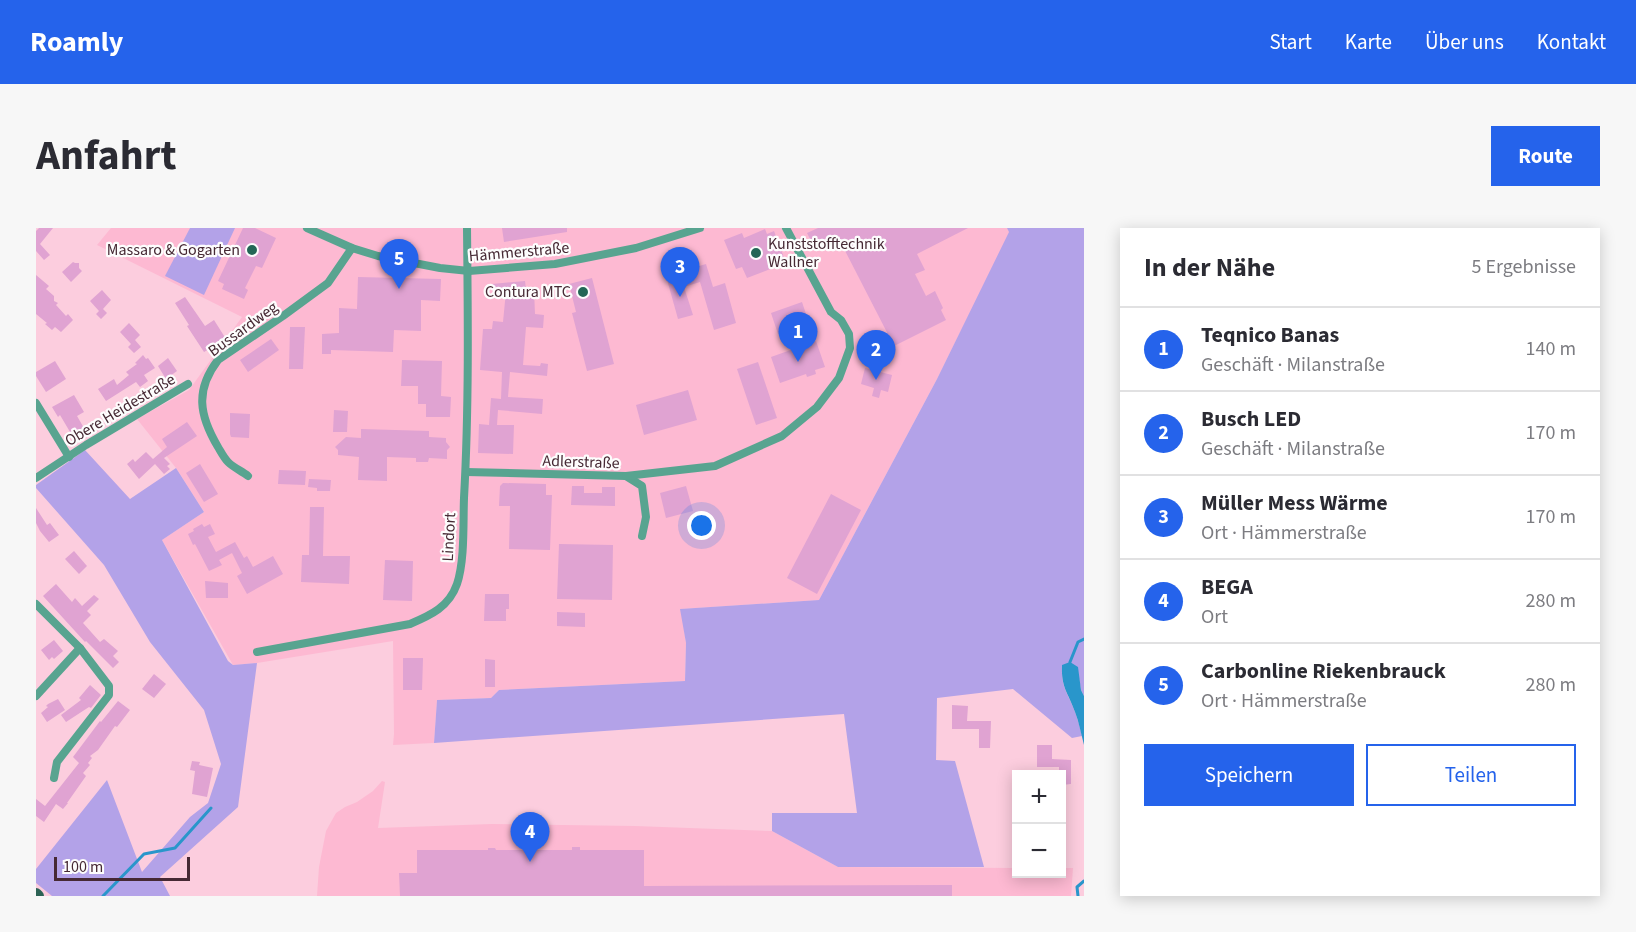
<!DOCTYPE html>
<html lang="de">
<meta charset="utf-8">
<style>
:root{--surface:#fff;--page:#f7f7f7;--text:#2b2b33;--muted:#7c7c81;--line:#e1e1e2;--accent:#2563eb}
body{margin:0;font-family:"Source Sans 3",sans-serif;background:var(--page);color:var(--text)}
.controls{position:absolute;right:18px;bottom:18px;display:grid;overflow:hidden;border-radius:0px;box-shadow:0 3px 15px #0003}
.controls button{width:54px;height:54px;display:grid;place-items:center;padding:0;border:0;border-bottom:2px solid var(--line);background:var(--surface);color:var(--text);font:30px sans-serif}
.scale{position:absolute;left:18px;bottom:15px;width:136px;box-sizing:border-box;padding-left:6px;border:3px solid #462934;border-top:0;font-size:16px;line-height:21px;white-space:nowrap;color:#462934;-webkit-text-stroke:4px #fdfdfd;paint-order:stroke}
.you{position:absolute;left:666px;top:298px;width:21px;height:21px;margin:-15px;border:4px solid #fff;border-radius:50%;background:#1a73e8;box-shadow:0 0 0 9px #1a73e833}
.badge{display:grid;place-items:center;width:39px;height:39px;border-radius:50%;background:var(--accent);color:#fff;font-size:20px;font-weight:700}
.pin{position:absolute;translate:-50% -50px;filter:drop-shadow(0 2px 3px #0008)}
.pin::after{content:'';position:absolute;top:32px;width:21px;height:18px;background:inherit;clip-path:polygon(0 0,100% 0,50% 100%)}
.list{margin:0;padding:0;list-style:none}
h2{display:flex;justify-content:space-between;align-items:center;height:78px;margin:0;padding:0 24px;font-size:26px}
h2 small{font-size:20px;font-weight:400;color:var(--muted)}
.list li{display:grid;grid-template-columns:39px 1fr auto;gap:18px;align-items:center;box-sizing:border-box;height:84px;padding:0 24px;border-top:2px solid var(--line)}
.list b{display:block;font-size:22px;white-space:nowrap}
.list p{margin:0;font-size:20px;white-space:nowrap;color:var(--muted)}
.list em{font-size:20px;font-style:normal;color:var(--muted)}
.actions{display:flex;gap:12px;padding:18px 24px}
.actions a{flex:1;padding:14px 0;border:2px solid var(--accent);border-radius:0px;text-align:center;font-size:21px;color:var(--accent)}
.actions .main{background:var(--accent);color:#fff}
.map{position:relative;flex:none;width:1048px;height:668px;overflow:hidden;border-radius:0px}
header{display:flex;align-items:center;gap:36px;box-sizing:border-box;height:84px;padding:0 30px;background:var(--accent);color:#fff}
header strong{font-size:28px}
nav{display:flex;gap:33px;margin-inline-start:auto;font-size:21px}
.intro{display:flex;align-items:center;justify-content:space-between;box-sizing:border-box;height:144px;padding:0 36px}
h1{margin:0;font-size:42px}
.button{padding:15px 27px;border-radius:0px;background:var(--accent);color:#fff;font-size:21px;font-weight:700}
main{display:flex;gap:36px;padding:0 36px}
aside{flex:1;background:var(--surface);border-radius:0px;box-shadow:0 3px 15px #0003}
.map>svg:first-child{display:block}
.built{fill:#fdb9d2}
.green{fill:#b3a2e8}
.water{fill:#2996cb}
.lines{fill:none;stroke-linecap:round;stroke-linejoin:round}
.stream{stroke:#2996cb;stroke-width:3}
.building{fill:#e0a3d2}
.minor{stroke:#58a490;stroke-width:8}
.primary{stroke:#2d6355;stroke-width:12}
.poi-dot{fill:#236656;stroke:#fdfdfd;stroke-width:2}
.labels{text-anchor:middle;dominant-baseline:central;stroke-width:4.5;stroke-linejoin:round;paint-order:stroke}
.poi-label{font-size:16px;fill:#462934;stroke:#fdfdfd;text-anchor:end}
.street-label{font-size:16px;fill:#462934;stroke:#fdfdfd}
</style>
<header>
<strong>Roamly</strong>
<nav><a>Start</a><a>Karte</a><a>Über uns</a><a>Kontakt</a></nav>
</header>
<div class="intro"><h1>Anfahrt</h1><a class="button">Route</a></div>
<main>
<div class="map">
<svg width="1048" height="668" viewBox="0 0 1048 668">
<rect width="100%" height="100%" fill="#fccdde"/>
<g class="built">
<path d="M75,0H971L974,4L901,151L783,372L645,381L650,415L649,453L463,462L455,470L401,472L398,515L357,517L358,506L357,413L221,435L197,437L126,312L168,284L140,240L101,191L153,162L206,89L61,17Z"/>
<path d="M346,553L349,554L342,600L456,596L599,598L736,603L802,639L980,640L981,646H1026V640H1037L1035,668H281L283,639L290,603L300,585L309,579L321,574L337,563Z"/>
</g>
<g class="green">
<path d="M154,0H199L168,67L129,48Z"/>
<path d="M971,0H1048V468L1045,462L1041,439L1026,437C1025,461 1032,464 1039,484C1042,492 1044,500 1046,508L1036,510L977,461L901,470L900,532L919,533L948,639H802L736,603V585H821L808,486L398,515L401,472L455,470L463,462L649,453L650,415L644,381L783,372L901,151L973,4Z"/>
<path d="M49,222L94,271L140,240L168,284L126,312L192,433L197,437L221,435L202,579L124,649L134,668H16L0,655V641L71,552L106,644L154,589L172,575L185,536L168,482L114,414L68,337L0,260V257Z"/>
</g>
<path class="water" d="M1034,434L1042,439L1045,462L1048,468V517C1045,506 1043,494 1039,484C1032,464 1025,460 1026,437Z"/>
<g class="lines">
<g class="stream">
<path d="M1034,434L1042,414L1048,411"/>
<path d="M67,668L108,626L139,620L175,580"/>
<path d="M1042,668L1041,659L1048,653"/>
</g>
</g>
<g class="building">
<path d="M3,0H17L4,16L14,27L8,32L0,23V3Z"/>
<path d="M207,0H219L240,10L226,40L220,38L209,60L212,62L208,71L186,61L188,56L182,53Z"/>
<path d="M466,0H531V4L468,14Z"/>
<path d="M782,0H932L881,26L889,42L879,46L890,68L899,63L907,80L905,82L910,92L858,118L803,11L780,23L771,5Z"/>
<path d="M729,1L731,6L738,3L750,35L711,50L706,39L700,41L688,12L706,5L708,10Z"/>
<path d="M37,34L39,35H43V40L46,43L35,54L26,44Z"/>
<path d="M662,35L663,38L670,36L677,59L689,55L700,95L678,102L664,54L648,59L657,87L642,91L630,48L655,41L654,38Z"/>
<path d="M0,47L13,58L10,61L18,68V73L22,75L20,77L30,88L32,86L37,92L25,104L19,99L16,102L9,96L11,95L0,86Z"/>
<path d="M322,49L405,51L404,73L385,72V103L358,102L357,124L295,122V126H286V106L303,105V80L321,81Z"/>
<path d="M556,50L578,136L551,143L536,85L540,84L533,56Z"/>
<path d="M489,53L490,62H498L499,86L508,87L507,100L490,99L487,137L504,138L505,135L512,136L511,148L474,144L472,169L507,171L506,186L462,182L461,197H478L477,226L442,225L443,196L453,197L455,170L465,171L466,144L444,142L447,101H456L457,93L467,94L470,63L457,64L456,56Z"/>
<path d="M66,62L75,72L67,81L71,85L65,91L60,86L63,83L54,73Z"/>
<path d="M149,69L169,98L178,92L190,111L168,124L151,98L153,97L139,75Z"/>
<path d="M766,74L773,95L742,106L735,85Z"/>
<path d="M93,95L104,107L99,112L105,119L98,125L92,119L95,116L84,104Z"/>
<path d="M254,99H269L267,141H253Z"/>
<path d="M235,111L243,122L212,144L204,132Z"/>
<path d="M780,113L789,139L779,142L780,146L771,149L770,146L744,155L735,129Z"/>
<path d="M107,127L110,131L112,130L119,140L108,147L112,153L104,159L100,154L70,173L62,161L78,151L81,157L93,147L90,144L101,136L99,135Z"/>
<path d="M132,130L141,143L130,151L122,138Z"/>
<path d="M366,132L406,133L405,168L415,169L414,189H390V176H382V158H365Z"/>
<path d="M19,133L30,151L10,164L0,148V144Z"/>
<path d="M722,134L741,190L720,197L701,141Z"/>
<path d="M829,140L856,147L852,164L845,162L843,170L836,168L838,160L825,156Z"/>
<path d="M652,162L661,192L608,207L600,177Z"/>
<path d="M38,167L48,184L41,188L52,207L44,212L41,207L37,209L24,187L22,189L16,179Z"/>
<path d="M298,182L312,183L311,204H297Z"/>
<path d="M194,185L214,186L213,210L195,209L194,206Z"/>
<path d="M151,194L161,208L128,230L134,236L131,238L134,241L128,246L119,236L103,251L91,236L97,231L99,234L110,224L117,231L131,219L126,211Z"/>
<path d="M325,201L393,203V209L410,210V214L414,219L411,222V231L393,230L392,234H380V230L351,229V253L322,252L323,229L302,227V222L299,219L310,209L325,210Z"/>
<path d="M164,236L182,266L168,274L150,245Z"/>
<path d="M243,242L270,243L269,257L242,256Z"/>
<path d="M273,251L295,252L294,263H281V260L272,259Z"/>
<path d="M467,255L510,256V267H516L514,322L473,321L474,278H463L464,258Z"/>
<path d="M536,258H548V265H566V259H579V278L535,277Z"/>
<path d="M650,258L657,283L630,290L624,265Z"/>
<path d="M795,266L825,282L781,366L751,350Z"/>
<path d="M274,279H288L287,328H314L313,356L265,354L266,327H273Z"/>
<path d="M0,280L11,297L14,295L23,307L13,314L4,303L0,295Z"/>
<path d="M166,296L168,299L174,296L179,306L172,309L180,324L199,314L208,330L211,328L217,339L237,328L247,346L211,366L201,348L206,345L196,325L183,332L186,337L173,343L159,316L157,317L152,306L158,303L157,301Z"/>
<path d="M523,316L577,317L576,372L521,371Z"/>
<path d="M38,323L51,338L43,346L29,331Z"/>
<path d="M349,332L377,333L376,373L347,372Z"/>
<path d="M169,353L192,355V370H170Z"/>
<path d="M20,356L36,374L39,370L46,378L58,367L63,371L51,383L55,387L47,395L64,414L68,411L82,423L77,428L83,434L77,440L50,413L49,414L7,368Z"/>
<path d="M449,366H473V381H470V393H448Z"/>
<path d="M521,384L549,385V399L521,398Z"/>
<path d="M18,412L27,423L18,431L16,429L13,432L5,422Z"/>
<path d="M367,430H387L386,462H367Z"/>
<path d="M449,431L459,432V459H449Z"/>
<path d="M118,446L130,456L118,470L106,461Z"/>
<path d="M54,457L65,467L55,480L53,479L30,494L25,487L45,472L43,470Z"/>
<path d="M22,471L29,482L11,494L5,485L12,479L10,478L12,476Z"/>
<path d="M82,473L94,482L81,499L79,498L62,522L54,528L56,530L52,535L54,537L47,545L50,548L31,575H32L27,581L20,576L8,594L0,588V571L9,578L43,535L37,529L64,493L65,494Z"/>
<path d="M916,477L932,478L931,493H955L954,520H943V501H916Z"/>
<path d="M1001,517H1016V531L1035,532V556L1026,557V546H1023V539H1001Z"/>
<path d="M156,533L164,534L163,537L177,540L171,569L156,566L159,543L154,542Z"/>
<path d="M536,619H544V622H608V658L916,657V668H364L363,645H381V622H452V620H459L460,622H536Z"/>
</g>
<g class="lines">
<g class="minor">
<path d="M271,0L316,20L342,28L404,40L433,43L519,36L600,20L664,0"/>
<path d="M0,175L33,229"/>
<path d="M430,244L590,248L606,258L610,289L606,308"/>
<path d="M212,248C206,243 198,240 192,234C188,230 185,224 182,219C163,187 159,162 182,132L247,88L292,55L316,20"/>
<path d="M590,248L679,238L746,208L781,179L803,150L814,120L813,106L805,92L795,84L750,0"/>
<path d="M0,250L50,217L152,156"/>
<path d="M0,376L44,420L73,458V467L21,534L18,550"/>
<path d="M221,424L374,396C395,387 413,379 421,356C429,332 427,295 428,270C433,180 432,90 431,0"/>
<path d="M0,468L44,420"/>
</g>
<path class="primary" d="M0,666L2,668"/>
</g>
<g class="poi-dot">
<circle cx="216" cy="22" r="6"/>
<circle cx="720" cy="25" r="6"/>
<circle cx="547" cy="64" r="6"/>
</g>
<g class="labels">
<g class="poi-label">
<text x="732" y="16" text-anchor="start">Kunststofftechnik<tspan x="732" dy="18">Wallner</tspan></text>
<text x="204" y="22">Massaro &amp; Gogarten</text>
<text x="535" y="64">Contura MTC</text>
</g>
<g class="street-label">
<text transform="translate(483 24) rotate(-5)">Hämmerstraße</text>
<text transform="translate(207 101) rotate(-36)">Bussardweg</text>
<text transform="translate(84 182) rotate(-31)">Obere Heidestraße</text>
<text transform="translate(545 234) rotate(2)">Adlerstraße</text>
<text transform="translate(413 309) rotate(-87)">Lindort</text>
</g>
</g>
</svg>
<div class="controls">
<button>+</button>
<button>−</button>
</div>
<div class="scale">100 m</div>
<div class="you"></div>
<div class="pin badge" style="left:762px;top:134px">1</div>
<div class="pin badge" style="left:840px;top:152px">2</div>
<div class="pin badge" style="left:644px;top:69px">3</div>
<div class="pin badge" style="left:494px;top:634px">4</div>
<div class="pin badge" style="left:363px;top:61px">5</div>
</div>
<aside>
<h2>In der Nähe<small>5 Ergebnisse</small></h2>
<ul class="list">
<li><span class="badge">1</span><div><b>Teqnico Banas</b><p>Geschäft · Milanstraße</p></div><em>140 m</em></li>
<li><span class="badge">2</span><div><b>Busch LED</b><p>Geschäft · Milanstraße</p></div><em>170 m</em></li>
<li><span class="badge">3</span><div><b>Müller Mess Wärme</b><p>Ort · Hämmerstraße</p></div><em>170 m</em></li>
<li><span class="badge">4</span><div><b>BEGA</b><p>Ort</p></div><em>280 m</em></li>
<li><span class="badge">5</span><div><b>Carbonline Riekenbrauck</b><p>Ort · Hämmerstraße</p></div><em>280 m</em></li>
</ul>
<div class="actions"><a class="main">Speichern</a><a>Teilen</a></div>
</aside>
</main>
